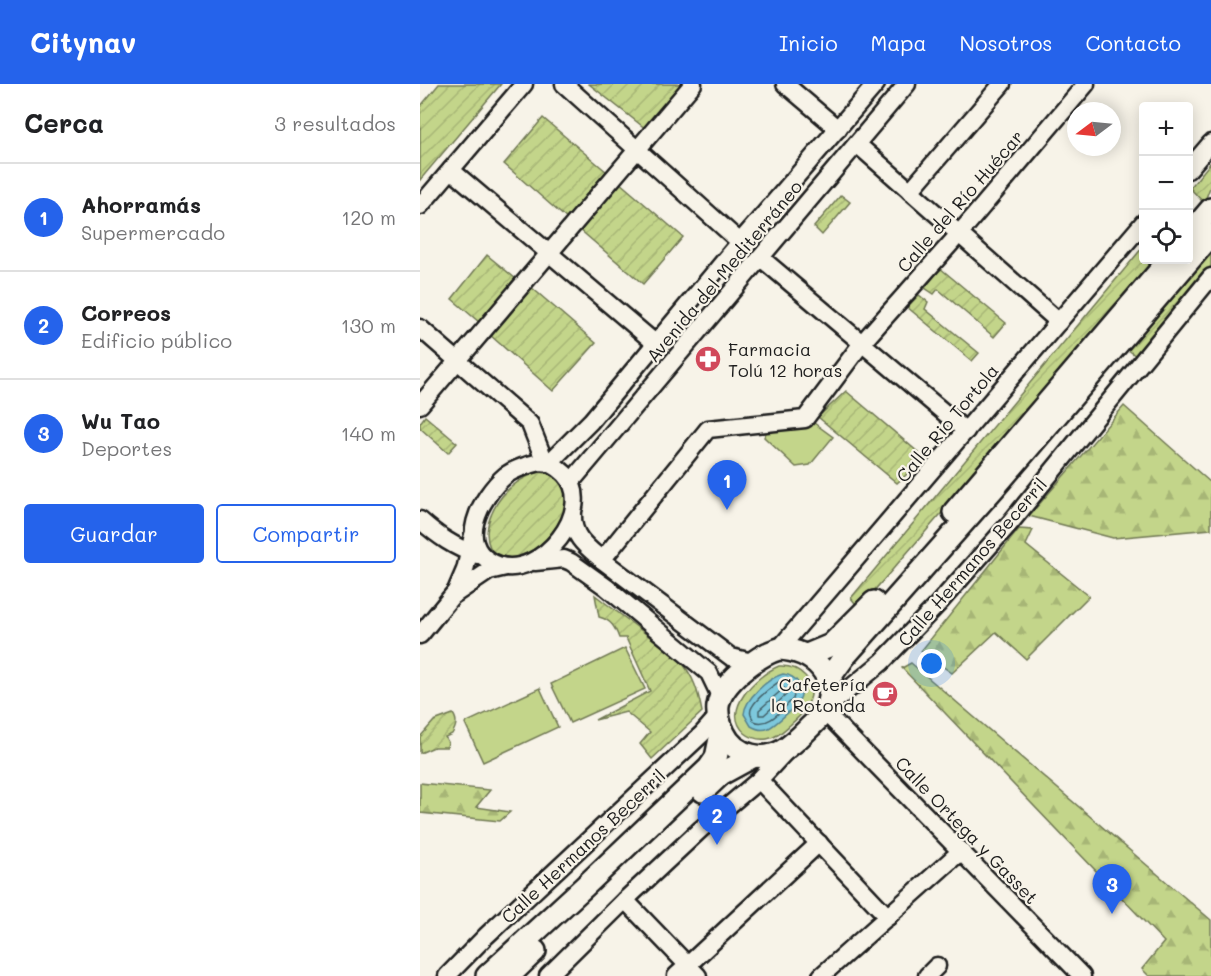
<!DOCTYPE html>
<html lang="es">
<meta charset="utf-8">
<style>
:root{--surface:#fff;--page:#f2f2f2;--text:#202124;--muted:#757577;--line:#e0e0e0;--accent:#2563eb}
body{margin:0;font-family:Mali,sans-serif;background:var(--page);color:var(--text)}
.controls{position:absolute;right:18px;top:18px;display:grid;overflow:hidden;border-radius:6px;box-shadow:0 3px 15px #0003}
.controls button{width:54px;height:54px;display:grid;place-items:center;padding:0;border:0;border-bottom:2px solid var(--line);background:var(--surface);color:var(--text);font:30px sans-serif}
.compass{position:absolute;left:647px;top:18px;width:54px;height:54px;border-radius:50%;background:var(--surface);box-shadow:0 3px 15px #0003;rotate:254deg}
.you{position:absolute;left:512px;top:580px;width:21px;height:21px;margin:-15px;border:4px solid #fff;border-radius:50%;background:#1a73e8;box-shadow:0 0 0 9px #1a73e833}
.badge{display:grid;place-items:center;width:39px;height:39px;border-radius:50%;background:var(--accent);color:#fff;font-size:20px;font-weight:700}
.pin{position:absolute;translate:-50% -50px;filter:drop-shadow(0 2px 3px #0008)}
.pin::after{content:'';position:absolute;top:32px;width:21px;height:18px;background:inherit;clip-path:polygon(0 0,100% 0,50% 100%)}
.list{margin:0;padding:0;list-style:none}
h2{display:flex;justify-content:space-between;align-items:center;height:78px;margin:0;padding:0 24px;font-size:26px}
h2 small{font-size:20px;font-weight:400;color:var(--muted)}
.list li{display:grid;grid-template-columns:39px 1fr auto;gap:18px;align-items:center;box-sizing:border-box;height:108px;padding:0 24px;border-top:2px solid var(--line)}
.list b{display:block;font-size:22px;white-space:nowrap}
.list p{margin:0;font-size:20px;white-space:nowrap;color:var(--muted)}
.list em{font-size:20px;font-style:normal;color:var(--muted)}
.actions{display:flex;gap:12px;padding:18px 24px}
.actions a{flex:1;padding:14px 0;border:2px solid var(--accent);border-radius:6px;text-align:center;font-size:21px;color:var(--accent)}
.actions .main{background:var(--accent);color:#fff}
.icon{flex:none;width:33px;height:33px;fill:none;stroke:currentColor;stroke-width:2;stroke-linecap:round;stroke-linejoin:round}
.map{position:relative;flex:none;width:791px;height:892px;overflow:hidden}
header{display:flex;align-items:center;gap:36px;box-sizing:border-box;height:84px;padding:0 30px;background:var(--accent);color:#fff}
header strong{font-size:28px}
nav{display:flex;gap:33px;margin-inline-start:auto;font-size:21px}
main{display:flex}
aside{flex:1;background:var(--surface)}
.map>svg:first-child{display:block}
.green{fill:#c3d58a;stroke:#707853;stroke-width:1.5}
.forest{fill:url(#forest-firs);stroke:#707853;stroke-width:1.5}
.garden{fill:url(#garden-furrows);stroke:#707853;stroke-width:1.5}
.water{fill:#7dc8dc;stroke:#56838f;stroke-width:1.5}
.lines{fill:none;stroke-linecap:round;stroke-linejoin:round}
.shore{stroke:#436169;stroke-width:1.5}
.minor-casing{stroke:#1c1c1c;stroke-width:21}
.major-casing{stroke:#1c1c1c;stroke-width:26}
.minor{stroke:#f7f3e8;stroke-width:16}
.major{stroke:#f7f3e8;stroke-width:21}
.labels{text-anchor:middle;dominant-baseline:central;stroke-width:4.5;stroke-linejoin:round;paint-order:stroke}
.street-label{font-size:18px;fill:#1c1c1c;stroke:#f7f3e8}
.poi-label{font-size:18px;fill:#1c1c1c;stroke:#f7f3e8;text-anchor:start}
</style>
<header>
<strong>Citynav</strong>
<nav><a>Inicio</a><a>Mapa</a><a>Nosotros</a><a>Contacto</a></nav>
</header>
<main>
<aside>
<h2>Cerca<small>3 resultados</small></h2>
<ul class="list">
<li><span class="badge">1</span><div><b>Ahorramás</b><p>Supermercado</p></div><em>120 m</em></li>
<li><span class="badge">2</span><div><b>Correos</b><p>Edificio público</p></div><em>130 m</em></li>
<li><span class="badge">3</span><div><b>Wu Tao</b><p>Deportes</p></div><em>140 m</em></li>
</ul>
<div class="actions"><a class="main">Guardar</a><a>Compartir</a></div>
</aside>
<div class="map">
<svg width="791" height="892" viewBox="0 0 791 892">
<defs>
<pattern id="forest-firs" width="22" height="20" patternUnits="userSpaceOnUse" patternTransform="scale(1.5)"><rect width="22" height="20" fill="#c3d58a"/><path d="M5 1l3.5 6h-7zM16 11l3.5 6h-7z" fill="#a7b676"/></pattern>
<pattern id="garden-furrows" width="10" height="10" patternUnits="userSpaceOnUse" patternTransform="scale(1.5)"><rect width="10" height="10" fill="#c3d58a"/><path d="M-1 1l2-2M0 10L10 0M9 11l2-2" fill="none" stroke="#a7b676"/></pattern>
</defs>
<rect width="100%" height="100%" fill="#f7f3e8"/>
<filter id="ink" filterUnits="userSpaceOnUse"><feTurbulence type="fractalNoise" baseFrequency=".0167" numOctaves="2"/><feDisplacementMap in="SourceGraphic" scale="12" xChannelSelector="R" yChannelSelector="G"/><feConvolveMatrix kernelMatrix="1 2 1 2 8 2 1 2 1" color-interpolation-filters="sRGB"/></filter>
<g filter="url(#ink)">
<g class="green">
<path d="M394,339L413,353L390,381L376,383L344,353L347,346Z"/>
<path d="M205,564L225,605L150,639L131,600Z"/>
<path d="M359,582C380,581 399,598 388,620C385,629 376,635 370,641C363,647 356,654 347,655C339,656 331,654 325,649C300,626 337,591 359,582Z"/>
<path d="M120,604L138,643L63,678L45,639Z"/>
</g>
<g class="forest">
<path d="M704,322L791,399V445L693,454L609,432Z"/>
<path d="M599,445L613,446L606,461L669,512L606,575L576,548L532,589L501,567Z"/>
<path d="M491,579L791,836V892H729L722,885L744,858L482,584Z"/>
<path d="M0,699L70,706L56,723L90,728L80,737L0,729Z"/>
</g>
<g class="garden">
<path d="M19,0H81L0,96V23Z"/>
<path d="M169,0H265L226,45Z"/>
<path d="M123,34L187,88L147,135L84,80Z"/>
<path d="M791,78V101L784,119L770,104Z"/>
<path d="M199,98L263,153L223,200L159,145Z"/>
<path d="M421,111L430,118L402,151L394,143Z"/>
<path d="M791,160V185L717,273L706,264Z"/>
<path d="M723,163L724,176H742L439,524L431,514Z"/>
<path d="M67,171L96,195L59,238L32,215Z"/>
<path d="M520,184L586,239L574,253L518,205L514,210L505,204Z"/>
<path d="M111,203L176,259L133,307L70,251Z"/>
<path d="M499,211L508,218L505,225L559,269L552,277L487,223Z"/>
<path d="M426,307L499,369L486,391L477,399L398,333Z"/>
<path d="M5,332L37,359L28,369L0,344V339Z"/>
<path d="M119,388L135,390C138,394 144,400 146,405C149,414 146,424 142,432C134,450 118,466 99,472C68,482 61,452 72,429C81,408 97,395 119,388Z"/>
<path d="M175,511L260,576C274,593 278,607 282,628L232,675L220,660L230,648L206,628L175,636L230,607L206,554H199C195,543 191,536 179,533Z"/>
<path d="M33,630C38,637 36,643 32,650L25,653L28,658L27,663H14L0,669V653L14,637Z"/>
</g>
<path class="water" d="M363,590C376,591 387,605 378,618C374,624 355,641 349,644C343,647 336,645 331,642L324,630C325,615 348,594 363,590Z"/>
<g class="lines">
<g class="shore">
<path d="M363,596C373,597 376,606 373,615C362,625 349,644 334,637C331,632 329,628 332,623C336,615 355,599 363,596Z"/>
<path d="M364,604L366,606V611L344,631H339V626Z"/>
</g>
<defs>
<g id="minor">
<path d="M144,0L320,158"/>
<path d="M365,0L418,45"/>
<path d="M437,60L639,238"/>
<path d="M31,86L235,259"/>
<path d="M768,86L791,59"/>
<path d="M490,107L582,0"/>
<path d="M0,122L104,0"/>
<path d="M341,174L546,347"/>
<path d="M0,244L110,340L125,378"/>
<path d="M0,321L273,0"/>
<path d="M120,378C130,378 138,383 145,390C178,425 120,496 78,481C32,464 61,412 86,391C96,384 108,381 120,378Z"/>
<path d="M129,379L171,337L320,158L456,0"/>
<path d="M151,398L487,0"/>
<path d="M153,431C152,453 167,463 182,476L311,573L332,578"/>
<path d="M0,436C18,452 34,463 57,471"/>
<path d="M182,476L288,345L385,335L442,259L539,150L666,0"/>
<path d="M115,478L144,475L151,478L186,503L289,589L301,614"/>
<path d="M35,510L69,487L86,483"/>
<path d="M0,551L36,507L45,486L53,451"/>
<path d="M359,565L724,138"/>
<path d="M405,625L462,578L518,520L591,438L791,193"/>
<path d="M404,627L662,892"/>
<path d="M339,696L468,833"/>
<path d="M205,816L278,892"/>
<path d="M27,892L66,852L282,650L298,632"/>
<path d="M128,892L205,816L281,745L339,696L367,666"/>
<path d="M256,892L399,759"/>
<path d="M401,892L541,767"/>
<path d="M507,892L517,882"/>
</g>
<g id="major">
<path d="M768,152L791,125"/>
<path d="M534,428L749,176"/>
<path d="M359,565C392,566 421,592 405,626C401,633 395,638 390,643C374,659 357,678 331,671C319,668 309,660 304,649C300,641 297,631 298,622C301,599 338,571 359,565Z"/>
<path d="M387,571L411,561L454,518"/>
<path d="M407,597L425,572L574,404L791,151"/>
<path d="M283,707L301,690L334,672"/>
<path d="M67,892L164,803L289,684L296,674L302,645"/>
<path d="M89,892L115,867"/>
</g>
</defs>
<use href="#minor" class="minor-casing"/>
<use href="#major" class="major-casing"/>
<use href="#minor" class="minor"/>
<use href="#major" class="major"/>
</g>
</g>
<defs>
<symbol id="pharmacy-disc" viewBox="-11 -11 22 22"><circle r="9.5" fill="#d1495b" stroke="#f7f3e8"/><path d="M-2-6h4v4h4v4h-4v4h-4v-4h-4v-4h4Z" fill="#fff"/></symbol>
<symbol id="cafe-disc" viewBox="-11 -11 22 22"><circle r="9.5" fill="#d1495b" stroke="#f7f3e8"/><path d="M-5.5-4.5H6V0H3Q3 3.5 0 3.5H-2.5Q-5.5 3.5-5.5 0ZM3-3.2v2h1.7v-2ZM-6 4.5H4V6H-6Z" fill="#fff"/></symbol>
</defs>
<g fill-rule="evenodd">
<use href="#pharmacy-disc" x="273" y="260" width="30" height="30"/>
<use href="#cafe-disc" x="450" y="595" width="30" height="30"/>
</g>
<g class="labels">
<g class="street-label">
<text transform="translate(540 117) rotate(-49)">Calle del Río Huécar</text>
<text transform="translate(304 187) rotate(-50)">Avenida del Mediterráneo</text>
<text transform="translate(527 339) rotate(-50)">Calle Rio Tortola</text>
<text transform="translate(552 478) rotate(-49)">Calle Hermanos Becerril</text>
<text transform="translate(547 746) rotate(46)">Calle Ortega y Gasset</text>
<text transform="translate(163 762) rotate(-43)">Calle Hermanos Becerril</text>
</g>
<g class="poi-label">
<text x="308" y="265">Farmacia<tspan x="308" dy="21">Tolú 12 horas</tspan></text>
<text x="446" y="600" text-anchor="end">Cafetería<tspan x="446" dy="21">la Rotonda</tspan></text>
</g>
</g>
</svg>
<div class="controls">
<button>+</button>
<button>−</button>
<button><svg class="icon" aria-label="locate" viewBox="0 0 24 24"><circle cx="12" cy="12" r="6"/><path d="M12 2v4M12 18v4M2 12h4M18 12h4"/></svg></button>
</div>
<svg class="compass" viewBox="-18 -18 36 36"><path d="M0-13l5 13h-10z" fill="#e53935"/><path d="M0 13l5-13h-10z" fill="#757577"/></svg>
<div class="you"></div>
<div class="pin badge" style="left:307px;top:426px">1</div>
<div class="pin badge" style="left:297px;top:761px">2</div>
<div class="pin badge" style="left:692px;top:830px">3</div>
</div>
</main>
